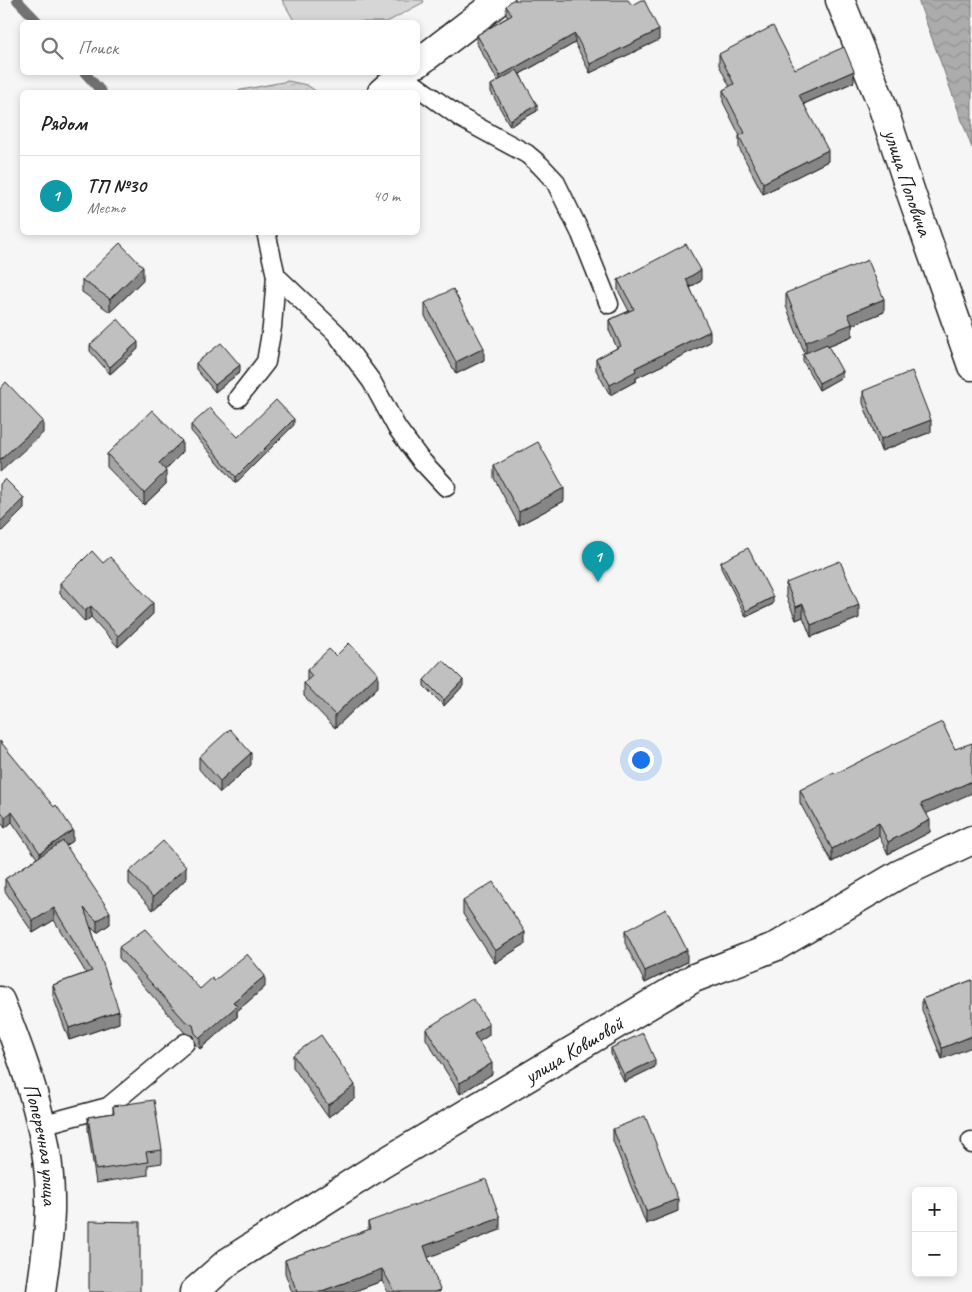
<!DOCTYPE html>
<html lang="ru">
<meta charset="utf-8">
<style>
:root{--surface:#fff;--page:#f2f2f2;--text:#222;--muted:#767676;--line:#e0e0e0;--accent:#0f766e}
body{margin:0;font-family:Caveat,sans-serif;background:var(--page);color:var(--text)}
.controls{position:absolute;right:15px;bottom:15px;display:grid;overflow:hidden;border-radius:8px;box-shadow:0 2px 8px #0003}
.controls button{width:45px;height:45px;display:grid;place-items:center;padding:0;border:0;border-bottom:1px solid var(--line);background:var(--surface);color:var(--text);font:25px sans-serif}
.you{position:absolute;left:640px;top:759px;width:18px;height:18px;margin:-12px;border:4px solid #fff;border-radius:50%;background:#1a73e8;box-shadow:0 0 0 8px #1a73e833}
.badge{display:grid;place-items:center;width:32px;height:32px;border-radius:50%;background:var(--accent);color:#fff;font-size:16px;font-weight:700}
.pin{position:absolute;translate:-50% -41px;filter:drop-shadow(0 1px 2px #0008)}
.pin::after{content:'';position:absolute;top:26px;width:18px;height:15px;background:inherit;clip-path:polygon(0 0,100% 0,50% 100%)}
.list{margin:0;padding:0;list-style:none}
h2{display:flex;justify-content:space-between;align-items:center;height:65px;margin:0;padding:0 20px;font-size:21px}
h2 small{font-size:16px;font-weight:400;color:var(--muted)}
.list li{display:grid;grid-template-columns:32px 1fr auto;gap:15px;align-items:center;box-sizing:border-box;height:80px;padding:0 20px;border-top:1px solid var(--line)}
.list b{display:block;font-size:19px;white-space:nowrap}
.list p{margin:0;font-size:16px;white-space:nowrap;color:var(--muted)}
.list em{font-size:16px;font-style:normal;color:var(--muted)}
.icon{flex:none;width:28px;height:28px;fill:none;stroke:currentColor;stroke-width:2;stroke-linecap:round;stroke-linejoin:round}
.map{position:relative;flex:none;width:972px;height:1292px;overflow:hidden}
.search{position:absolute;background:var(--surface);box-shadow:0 2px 8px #0003;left:20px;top:20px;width:400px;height:55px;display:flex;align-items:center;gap:12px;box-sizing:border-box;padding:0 18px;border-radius:8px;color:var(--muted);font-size:19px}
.panel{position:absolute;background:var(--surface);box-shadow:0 2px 8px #0003;left:20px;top:90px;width:400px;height:145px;border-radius:8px}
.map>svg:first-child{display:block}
.wetland{fill:url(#wetland-marsh);stroke:#797979}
.pitch{fill:#d6d6d6;stroke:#797979}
.water{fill:url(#water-waves);stroke:#727272}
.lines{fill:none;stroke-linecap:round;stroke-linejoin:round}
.stream{stroke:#727272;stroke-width:10}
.lane-casing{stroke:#1c1c1c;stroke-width:21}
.street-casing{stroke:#1c1c1c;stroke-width:31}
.secondary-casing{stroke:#1c1c1c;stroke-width:31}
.lane{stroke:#fff;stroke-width:18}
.street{stroke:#fff;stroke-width:28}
.secondary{stroke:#fff;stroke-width:28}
.wall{fill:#a5a5a5;stroke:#1c1c1c}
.shaded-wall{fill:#868686;stroke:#1c1c1c}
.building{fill:#c0c0c0;stroke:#1c1c1c}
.labels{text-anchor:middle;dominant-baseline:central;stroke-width:4.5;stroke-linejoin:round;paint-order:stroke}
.street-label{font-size:21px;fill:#1c1c1c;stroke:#fff}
</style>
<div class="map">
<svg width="972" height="1292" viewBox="0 0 972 1292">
<defs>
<pattern id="wetland-marsh" width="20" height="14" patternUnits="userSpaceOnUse" patternTransform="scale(1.25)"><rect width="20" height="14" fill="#d6d6d6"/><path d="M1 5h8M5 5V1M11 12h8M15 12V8" fill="none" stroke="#b7b7b7"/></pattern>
<pattern id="water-waves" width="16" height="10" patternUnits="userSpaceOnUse" patternTransform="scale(1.25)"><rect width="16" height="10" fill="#acacac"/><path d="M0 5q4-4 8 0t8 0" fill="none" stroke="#939393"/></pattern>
</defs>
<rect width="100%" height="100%" fill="#f6f6f6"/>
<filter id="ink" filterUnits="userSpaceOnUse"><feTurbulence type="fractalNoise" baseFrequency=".02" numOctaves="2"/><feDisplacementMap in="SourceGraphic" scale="10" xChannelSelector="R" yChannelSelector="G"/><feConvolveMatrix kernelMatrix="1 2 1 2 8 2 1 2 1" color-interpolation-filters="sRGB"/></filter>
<g filter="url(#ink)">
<path class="wetland" d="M288,81L307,85L317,92H231Z"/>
<path class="pitch" d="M282,0H423L424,2L387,22H295Z"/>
<path class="water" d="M918,0H972V148Z"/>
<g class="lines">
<g class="stream">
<path d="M17,0L38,22"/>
<path d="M84,72L102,92"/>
</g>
<defs>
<g id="lane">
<path d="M401,75L461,118L527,154L540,165L555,181L581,234L609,304"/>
<path d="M266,232L276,276L336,333L372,382L397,428L420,459L446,487"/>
<path d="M238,398L266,362L272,327L276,276"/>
<path d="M41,1125L108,1107L185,1043"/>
<path d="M971,1141L972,1144"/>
</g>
<g id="street">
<path id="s1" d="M840,0L881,102L912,196L972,366"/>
<path d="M418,63L500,0"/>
<path d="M382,92L405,72"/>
<path id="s2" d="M194,1292L228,1262L382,1164L694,978L777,946L898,875L972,840"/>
</g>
<g id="secondary">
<path id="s3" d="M0,1001C25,1063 49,1129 50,1197C51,1228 45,1261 41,1292"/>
</g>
</defs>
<use href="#lane" class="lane-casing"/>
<use href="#street" class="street-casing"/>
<use href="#secondary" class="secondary-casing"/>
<use href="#lane" class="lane"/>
<use href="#street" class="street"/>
<use href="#secondary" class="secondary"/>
</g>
<g class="wall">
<path d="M506,6L659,40L590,73L575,43L520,74L537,111L510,126L491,92V85L498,81L477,44V35L508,17L506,15Z"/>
<path d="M719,54L795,69L854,82L804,104L828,161L763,194L739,148V136H740L723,102V90L730,87L719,65Z"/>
<path d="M82,280H143L110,312L82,292Z"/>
<path d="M618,280L701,281L690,287L710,342L636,378V381L610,395L596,370V359L617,348L609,330V320L629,311L618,290Z"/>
<path d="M786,293L884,312L852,325V336L828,346L842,377L819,390L803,361V354H805L786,306Z"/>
<path d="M425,303L484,360L456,374L425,316Z"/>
<path d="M90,345L138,349L110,374L90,351Z"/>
<path d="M196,363L240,372L215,392L196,369Z"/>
<path d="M863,391L931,432L881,451L863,403Z"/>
<path d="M191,425L238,437L294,425L236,483L191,431Z"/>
<path d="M182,453L165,470L166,484L144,505L107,467V454Z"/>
<path d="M494,466L564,501L519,525L494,478Z"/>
<path d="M721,562L773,604L746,617L721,568Z"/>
<path d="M60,583L153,614L118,647L91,617L85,622L60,594Z"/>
<path d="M786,583L859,618L811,637L803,617L796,620L786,596Z"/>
<path d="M307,670L378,687L335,728L304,696V683L307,681Z"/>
<path d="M424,680L463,686L444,706L424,686Z"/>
<path d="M0,741L73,841L66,846L110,924L97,933L91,927L119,1023L69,1040L53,996V985L86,973L54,920L33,933L5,891V879L37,858L12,822L5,828L0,821Z"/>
<path d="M199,757L251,765L220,793L199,769Z"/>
<path d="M835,774L927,814L930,832L888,854L879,836L832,862L800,803V790Z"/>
<path d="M129,872L186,879L153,910L129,884Z"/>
<path d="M463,901L525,944L495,963L463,914Z"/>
<path d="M625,931L687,962L645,983L625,943Z"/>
<path d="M119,947L200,989L214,981L265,987L237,1011V1017L200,1049L195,1044L193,1036L185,1033L119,958Z"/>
<path d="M972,980L942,1059L922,1010V999Z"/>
<path d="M426,1029L489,1035L478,1042L492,1074L460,1094L426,1039Z"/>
<path d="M611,1048L655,1067L624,1082L611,1054Z"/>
<path d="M293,1055L355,1098L328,1117L293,1067Z"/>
<path d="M113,1106L162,1150V1163L148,1165V1175L96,1183L88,1129V1117L113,1113Z"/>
<path d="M613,1129L678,1211L646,1224L613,1141Z"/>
<path d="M368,1222L500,1230L428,1257L440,1292H388L382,1281L352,1292H292L285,1273V1260L368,1230Z"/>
</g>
<g class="shaded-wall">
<path d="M659,30V40L590,73V64Z"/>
<path d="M575,34V43L500,85V76Z"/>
<path d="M854,71V82L799,106V95Z"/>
<path d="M537,105V111L510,126V120Z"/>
<path d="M828,150V161L763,194V183Z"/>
<path d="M143,267V280L110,312V299Z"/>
<path d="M701,270V281L686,289V279Z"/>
<path d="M884,299V312L852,325V336L806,355V342L848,314Z"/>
<path d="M710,331V342L636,378V381L610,395V385L635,368Z"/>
<path d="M138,342V349L110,374V367Z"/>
<path d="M484,348V360L456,374V362Z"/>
<path d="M240,365V372L215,392V385Z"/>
<path d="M842,371V377L819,390V383Z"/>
<path d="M294,419V425L236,483V477Z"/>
<path d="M931,420V432L881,451V439Z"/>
<path d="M43,421V433L0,472V460Z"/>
<path d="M182,441V453L159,476V463Z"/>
<path d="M166,471V484L144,505V493Z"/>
<path d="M564,488V501L519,525V512Z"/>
<path d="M24,498V509L0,533V522Z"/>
<path d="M773,597V604L746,617V611Z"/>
<path d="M153,603V614L118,647V636Z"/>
<path d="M803,604V617L796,620V607Z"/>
<path d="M859,605V618L811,637V625Z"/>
<path d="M91,606V617L85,622V611Z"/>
<path d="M378,674V687L335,728V715Z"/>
<path d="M463,680V686L444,706V700Z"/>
<path d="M251,753V765L220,793V781Z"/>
<path d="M972,781V793L921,816V804Z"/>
<path d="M12,812V822L5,828V817Z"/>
<path d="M930,820V832L888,854V842Z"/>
<path d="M879,823V836L832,862V849Z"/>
<path d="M73,830V841L40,863V853Z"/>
<path d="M186,867V879L153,910V897Z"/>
<path d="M54,908V920L33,933V921Z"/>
<path d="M110,912V924L97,933V921Z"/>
<path d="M525,932V944L495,963V951Z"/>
<path d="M687,950V962L645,983V971Z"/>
<path d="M265,976V987L237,1011V1017L200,1049V1038L233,1002Z"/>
<path d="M119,1011V1023L69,1040V1028Z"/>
<path d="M489,1024V1035L474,1045V1034Z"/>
<path d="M972,1036V1047L942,1059V1048Z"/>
<path d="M655,1060V1067L624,1082V1075Z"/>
<path d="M492,1063V1074L460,1094V1083Z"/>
<path d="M355,1085V1098L328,1117V1105Z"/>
<path d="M678,1199V1211L646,1224V1211Z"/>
<path d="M500,1218V1230L424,1259V1246Z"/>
<path d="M382,1269V1281L352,1292H319Z"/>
</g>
<g class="building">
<path d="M512,0H628L632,5L641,0H644L659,30L590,64L575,34L500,76L477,35L512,15L506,6Z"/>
<path d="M773,26L795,69L844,47L854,71L799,95L828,150L763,183L739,136L745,133L723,90L734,84L719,54Z"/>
<path d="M517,70L537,105L510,120L491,85Z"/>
<path d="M120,243L143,267L110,299L82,280Z"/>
<path d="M686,244L701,270L686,279L710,331L635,368L636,371L610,385L596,359L621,346L609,320L634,309L618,280Z"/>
<path d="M868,260L884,299L848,314L852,324L806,342L786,293Z"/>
<path d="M453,289L484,348L456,362L425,303Z"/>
<path d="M118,319L138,342L110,367L90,345Z"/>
<path d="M221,343L240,365L215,385L196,363Z"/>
<path d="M827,344L842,371L819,383L803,354Z"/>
<path d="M912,371L931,420L881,439L863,391Z"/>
<path d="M6,382L43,421L0,460V389Z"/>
<path d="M276,400L294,419L236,477L191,425L210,408L238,437Z"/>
<path d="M152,410L182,441L159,463L166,471L144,493L107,454Z"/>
<path d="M538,442L564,488L519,512L494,466Z"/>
<path d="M5,479L24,498L0,522V484Z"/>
<path d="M748,548L773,597L746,611L721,562Z"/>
<path d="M92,551L103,563L110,557L153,603L118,636L91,606L85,611L60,583Z"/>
<path d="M840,561L859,605L811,625L803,604L796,607L786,583Z"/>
<path d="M349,643L378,674L335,715L304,683L312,676L307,670L329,649L336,656Z"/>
<path d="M443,660L463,680L444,700L424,680Z"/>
<path d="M942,722L955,749L972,743V781L921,804L930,820L888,842L879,823L832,849L800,790L834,772L835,774L890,746Z"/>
<path d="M230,729L251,753L220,781L199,757Z"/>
<path d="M0,741L54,807L56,805L73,830L40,853L12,812L5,817L0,810Z"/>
<path d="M63,841L110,912L97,921L84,908L119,1011L69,1028L53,985L92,971L54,908L33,921L5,879Z"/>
<path d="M163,841L186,867L153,897L129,872Z"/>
<path d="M493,882L525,932L495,951L463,901Z"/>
<path d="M666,909L687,950L645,971L625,931Z"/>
<path d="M145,929L200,989L212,978L214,981L247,954L265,976L233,1002L237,1006L200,1038L195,1033L193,1025L185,1021L119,947Z"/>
<path d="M972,980V1036L942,1048L922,999Z"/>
<path d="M473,999L489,1024L474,1034L492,1063L460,1083L426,1029Z"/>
<path d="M643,1033L655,1060L624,1075L611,1048Z"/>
<path d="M321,1035L355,1085L328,1105L293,1055Z"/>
<path d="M154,1100L162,1150L146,1152L148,1162L96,1170L88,1117L114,1113L113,1106Z"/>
<path d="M645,1116L678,1199L646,1211L613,1129Z"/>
<path d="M486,1179L500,1218L424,1246L440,1290L434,1292H395L382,1269L319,1292H297L285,1260L370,1229L368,1222Z"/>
<path d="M89,1221L140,1222V1292H89Z"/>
</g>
</g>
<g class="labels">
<g class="street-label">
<text stroke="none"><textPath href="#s1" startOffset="195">улица Поповича</textPath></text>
<text stroke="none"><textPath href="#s2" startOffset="451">улица Ковшовой</textPath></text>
<text stroke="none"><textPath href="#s3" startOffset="150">Поперечная улица</textPath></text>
</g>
</g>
</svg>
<div class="controls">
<button>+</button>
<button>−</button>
</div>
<div class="you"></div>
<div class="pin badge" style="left:598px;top:582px;background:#0f9aa8">1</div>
<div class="search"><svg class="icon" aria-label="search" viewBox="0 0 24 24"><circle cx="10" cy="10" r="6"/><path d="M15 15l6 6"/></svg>Поиск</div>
<section class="panel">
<h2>Рядом<small></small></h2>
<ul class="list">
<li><span class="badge" style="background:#0f9aa8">1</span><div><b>ТП №30</b><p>Место</p></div><em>40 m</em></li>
</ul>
</section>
</div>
